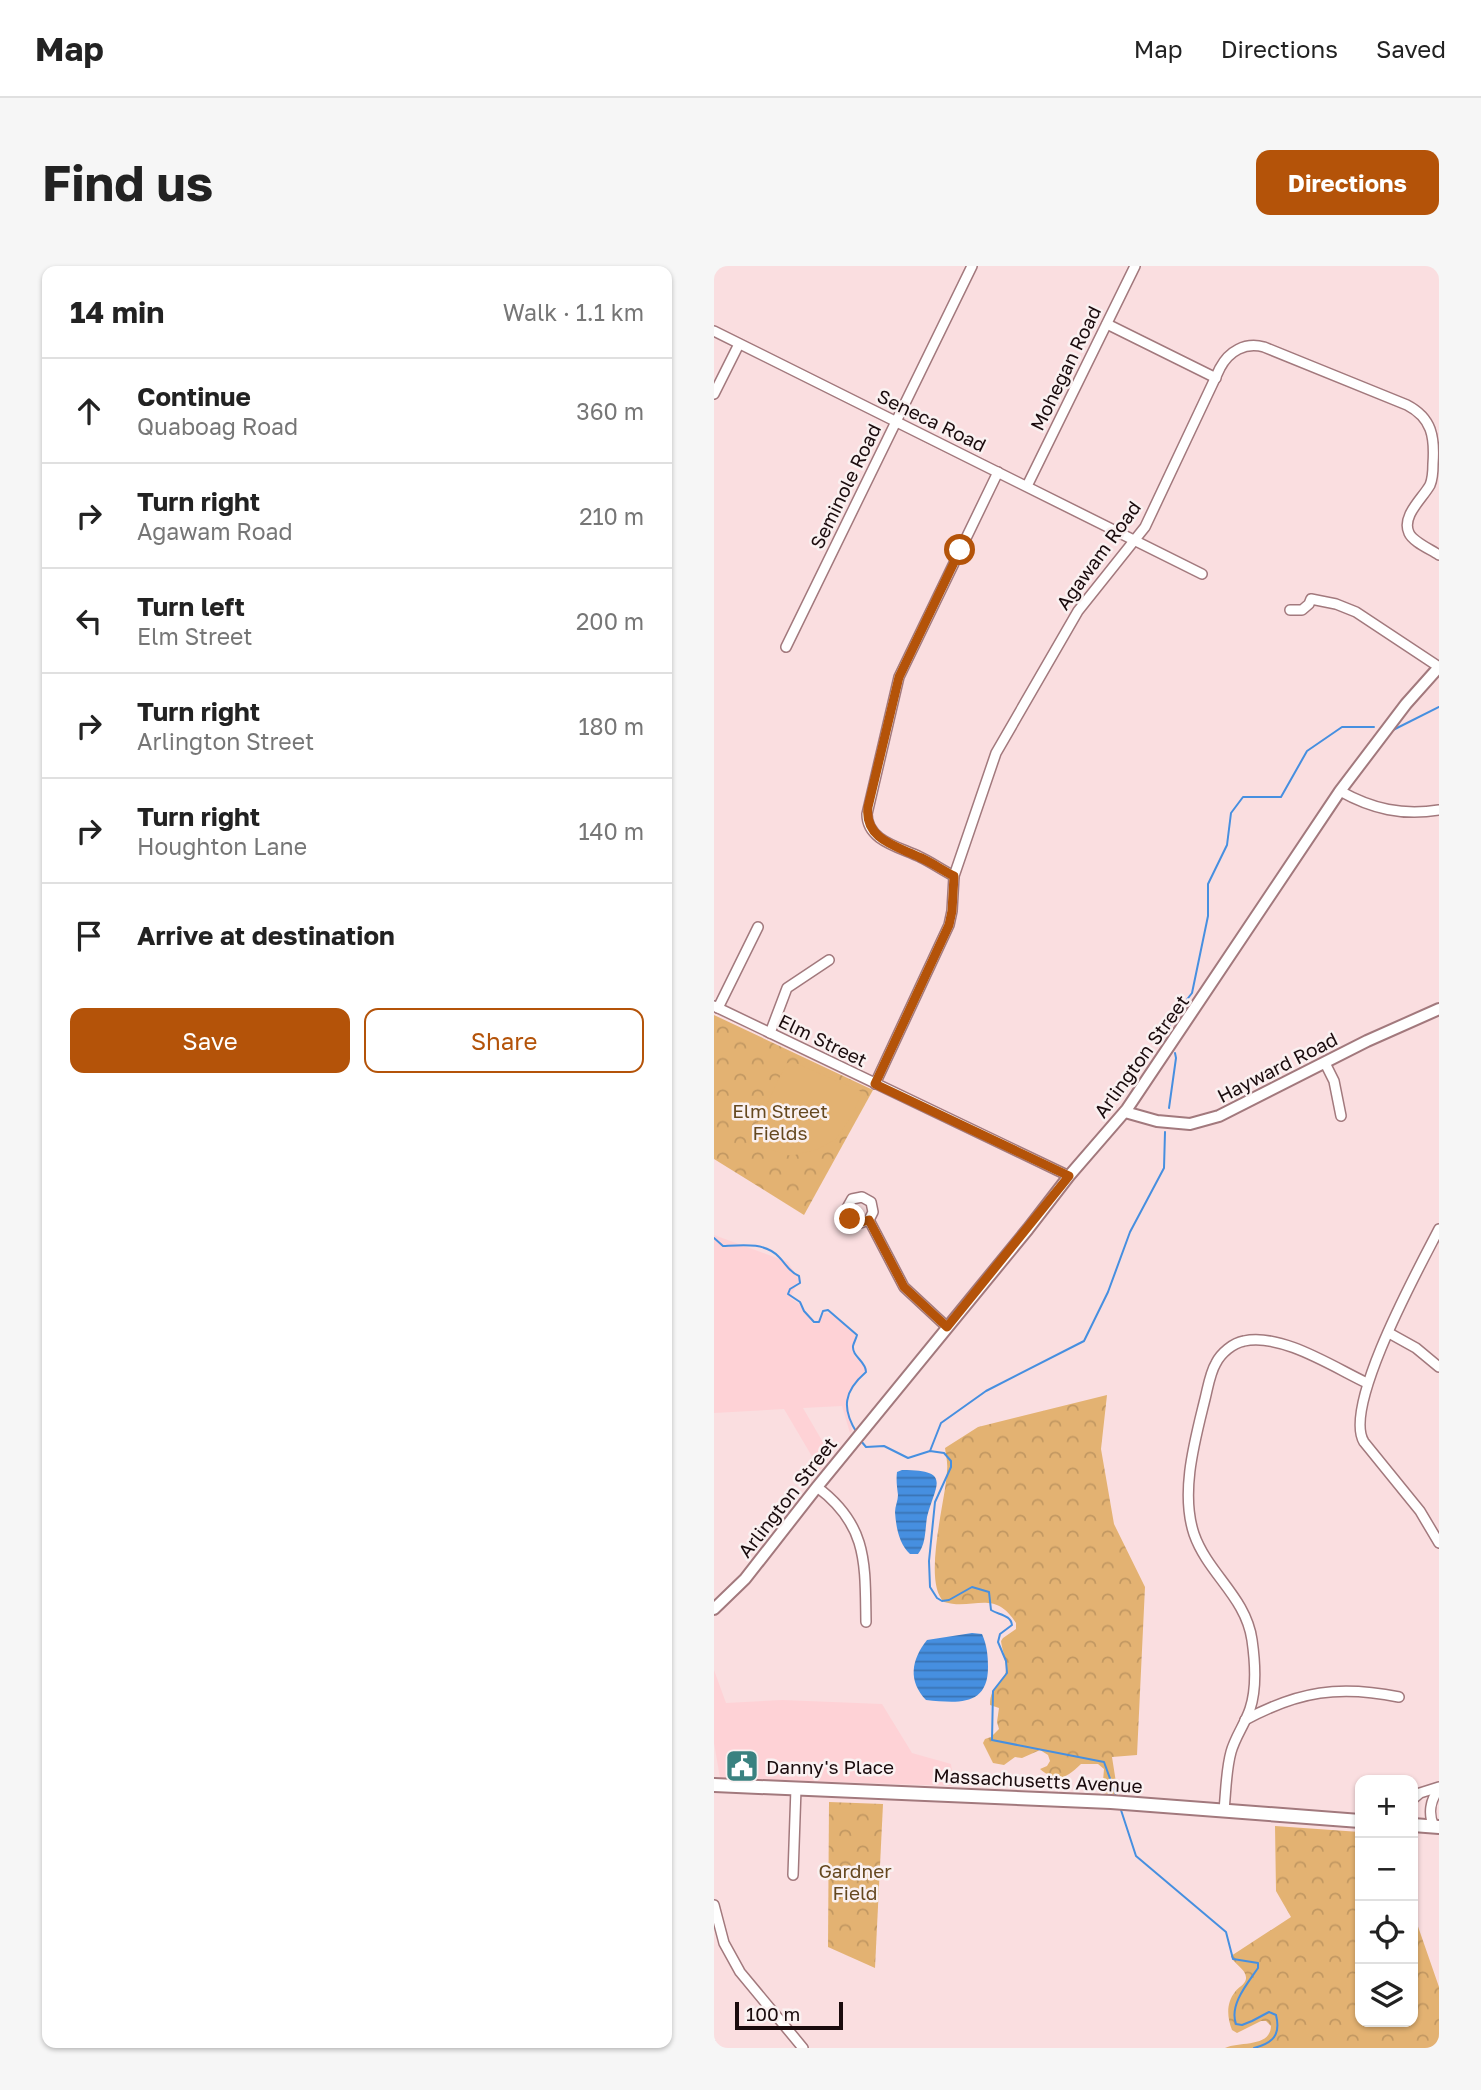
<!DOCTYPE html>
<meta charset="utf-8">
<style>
:root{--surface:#fff;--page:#f6f6f6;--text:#222;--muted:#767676;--line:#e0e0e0;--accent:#b45309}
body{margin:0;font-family:"Golos Text",sans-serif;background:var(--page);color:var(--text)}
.controls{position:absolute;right:21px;bottom:21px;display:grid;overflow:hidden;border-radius:14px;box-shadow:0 2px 5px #0004}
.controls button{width:63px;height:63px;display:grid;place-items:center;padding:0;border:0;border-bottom:2px solid var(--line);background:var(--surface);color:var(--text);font:35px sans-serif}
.scale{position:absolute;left:21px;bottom:18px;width:108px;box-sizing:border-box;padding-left:7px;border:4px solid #1a0b0d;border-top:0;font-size:19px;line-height:24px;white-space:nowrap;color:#1a0b0d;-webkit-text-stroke:5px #faf1f1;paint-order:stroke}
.stop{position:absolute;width:21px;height:21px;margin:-16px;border:5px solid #b45309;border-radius:50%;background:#fff}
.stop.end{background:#b45309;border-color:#fff;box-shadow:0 2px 7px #0008}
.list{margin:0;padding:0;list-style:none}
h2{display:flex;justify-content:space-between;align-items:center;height:91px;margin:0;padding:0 28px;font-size:30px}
h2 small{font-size:23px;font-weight:400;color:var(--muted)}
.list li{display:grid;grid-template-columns:46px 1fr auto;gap:21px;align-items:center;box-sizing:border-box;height:105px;padding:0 28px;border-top:2px solid var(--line)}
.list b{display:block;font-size:26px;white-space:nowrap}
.list p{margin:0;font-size:23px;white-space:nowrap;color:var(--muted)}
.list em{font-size:23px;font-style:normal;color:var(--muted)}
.actions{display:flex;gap:14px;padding:21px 28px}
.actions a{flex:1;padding:16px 0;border:2px solid var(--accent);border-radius:14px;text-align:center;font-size:24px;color:var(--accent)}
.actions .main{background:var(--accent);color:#fff}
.icon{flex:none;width:38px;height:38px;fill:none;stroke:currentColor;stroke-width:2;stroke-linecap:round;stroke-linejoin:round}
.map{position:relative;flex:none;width:725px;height:1782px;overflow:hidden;border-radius:14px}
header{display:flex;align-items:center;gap:42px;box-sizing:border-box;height:98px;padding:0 35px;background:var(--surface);border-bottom:2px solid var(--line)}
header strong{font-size:33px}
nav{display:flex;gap:38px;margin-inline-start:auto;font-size:24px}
.intro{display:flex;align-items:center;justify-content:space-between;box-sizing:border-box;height:168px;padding:0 42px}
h1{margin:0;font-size:49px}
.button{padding:18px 32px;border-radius:14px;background:var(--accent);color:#fff;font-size:24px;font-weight:700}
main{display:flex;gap:42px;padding:0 42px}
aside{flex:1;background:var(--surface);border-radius:14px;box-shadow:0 2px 5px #0004}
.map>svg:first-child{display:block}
.built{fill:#fed2d6}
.park{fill:url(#park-crowns)}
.pitch{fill:#e3b272}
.water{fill:url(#water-rules)}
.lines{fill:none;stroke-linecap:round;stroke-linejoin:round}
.stream{stroke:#468fe0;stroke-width:2}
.minor-casing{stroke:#a2797d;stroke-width:12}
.tertiary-casing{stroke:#a2797d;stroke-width:14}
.secondary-casing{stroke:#a2797d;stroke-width:16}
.minor{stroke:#fff;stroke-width:9}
.tertiary{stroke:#fff;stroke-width:10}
.secondary{stroke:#fff;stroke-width:12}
.rail{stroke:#3a292b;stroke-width:2;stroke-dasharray:3.5 7;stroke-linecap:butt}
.route{stroke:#b45309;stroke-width:9}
.labels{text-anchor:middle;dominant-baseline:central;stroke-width:5;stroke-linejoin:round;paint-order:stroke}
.street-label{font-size:19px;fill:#1a0b0d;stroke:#faf1f1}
.park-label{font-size:19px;fill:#65481f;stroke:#faf1f1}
.poi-label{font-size:19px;fill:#1a0b0d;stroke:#faf1f1;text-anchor:start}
</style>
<header>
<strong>Map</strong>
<nav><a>Map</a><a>Directions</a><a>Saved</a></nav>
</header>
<div class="intro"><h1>Find us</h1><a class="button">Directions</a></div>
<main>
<aside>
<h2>14 min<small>Walk · 1.1 km</small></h2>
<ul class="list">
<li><svg class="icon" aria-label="ahead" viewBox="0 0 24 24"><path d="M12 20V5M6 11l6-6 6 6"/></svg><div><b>Continue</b><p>Quaboag Road</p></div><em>360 m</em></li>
<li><svg class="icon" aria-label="right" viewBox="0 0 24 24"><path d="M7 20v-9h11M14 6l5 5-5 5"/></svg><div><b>Turn right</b><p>Agawam Road</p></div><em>210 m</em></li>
<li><svg class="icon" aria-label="left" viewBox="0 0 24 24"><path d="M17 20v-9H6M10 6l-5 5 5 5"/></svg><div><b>Turn left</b><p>Elm Street</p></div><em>200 m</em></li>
<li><svg class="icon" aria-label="right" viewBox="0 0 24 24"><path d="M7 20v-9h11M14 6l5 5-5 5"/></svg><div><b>Turn right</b><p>Arlington Street</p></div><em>180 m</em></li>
<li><svg class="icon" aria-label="right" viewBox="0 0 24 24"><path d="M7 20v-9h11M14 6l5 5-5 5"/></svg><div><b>Turn right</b><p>Houghton Lane</p></div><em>140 m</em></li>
<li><svg class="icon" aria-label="arrive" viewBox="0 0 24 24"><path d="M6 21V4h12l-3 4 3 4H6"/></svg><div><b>Arrive at destination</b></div></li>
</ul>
<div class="actions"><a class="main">Save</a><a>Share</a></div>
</aside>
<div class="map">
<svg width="725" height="1782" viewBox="0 0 725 1782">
<defs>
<pattern id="park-crowns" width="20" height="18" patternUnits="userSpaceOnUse" patternTransform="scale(1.75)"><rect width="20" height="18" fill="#e3b272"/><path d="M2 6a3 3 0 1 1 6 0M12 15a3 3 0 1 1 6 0" fill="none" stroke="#c29862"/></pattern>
<pattern id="water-rules" width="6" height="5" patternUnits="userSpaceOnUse" patternTransform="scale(1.75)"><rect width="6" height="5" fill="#468fe0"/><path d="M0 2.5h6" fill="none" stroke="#3a73b4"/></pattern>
</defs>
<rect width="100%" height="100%" fill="#fadee0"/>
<g class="built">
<path d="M0,969L74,996L85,1014L76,1032L84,1037L100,1059L110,1047H115L140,1066L142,1072L138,1083L141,1091L153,1102L132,1133L138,1165L136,1167L128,1140L89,1142L117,1190L106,1204L70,1143L0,1147Z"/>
<path d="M0,1404L12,1437L68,1434L168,1438L198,1487L237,1498L240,1520L6,1512L0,1477Z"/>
</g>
<g class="park">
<path d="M0,749L159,824L90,949L0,893Z"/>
<path d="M393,1129L387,1183L400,1258L431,1321L423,1489L398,1491L404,1529L388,1527L390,1503L384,1498H367C352,1512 344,1518 326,1503L333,1500L336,1495L334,1489L326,1484L308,1492L301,1491L290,1499L279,1497L269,1477L271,1473L277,1471L285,1463L283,1456L285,1442L276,1439C276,1418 290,1419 292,1404C293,1395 288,1384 287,1375L289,1372L302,1363V1357C280,1322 259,1345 230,1336C208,1315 232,1234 233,1205C234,1197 232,1190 231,1182L264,1161Z"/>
<path d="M115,1536L169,1538L161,1702L114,1681Z"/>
<path d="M561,1560L646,1566V1756H699V1646L725,1721V1782H511C526,1775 556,1782 557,1760L552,1755H547L523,1767L518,1764C513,1751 512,1737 521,1726C524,1721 531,1719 532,1713C533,1703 520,1699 517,1690L577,1651L562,1625Z"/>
</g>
<path class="pitch" d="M77,795L148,826L138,849L122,873L104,883L77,890L34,877L72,798Z"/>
<g class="water">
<path d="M188,1204C239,1204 221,1219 213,1251C211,1264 212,1278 204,1288H196C185,1278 182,1261 181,1246C181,1240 184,1235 184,1229C183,1221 182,1214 183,1206Z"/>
<path d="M258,1367L268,1368C273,1379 274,1390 274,1401C274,1441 243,1437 212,1434C194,1415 197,1394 213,1374Z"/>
</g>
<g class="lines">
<g class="stream">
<path d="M679,464L725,441"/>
<path d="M450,776L448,773L464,745L478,727L494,650V618L513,579L517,547L529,531H567L593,485L628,461H660"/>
<path d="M455,842L462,792L461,787"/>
<path d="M0,972L9,980C28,979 51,976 65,991C72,998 75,1006 85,1010L86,1017L76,1023L74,1028L86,1036L90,1045L100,1056H105L109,1045L114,1044L143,1069C142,1073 140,1076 139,1080C138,1091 152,1095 152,1106C130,1125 127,1142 143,1167"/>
<path d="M147,1175L152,1181L170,1180L194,1192L216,1185L230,1187L237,1195V1201L221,1236L215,1295L216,1321L223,1332L228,1335L235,1334L258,1321L275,1326L277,1344C285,1349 297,1349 298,1359L286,1368L284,1376L292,1395L293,1407L279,1425L278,1474L390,1496L402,1529"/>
<path d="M216,1185L227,1157L272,1125L370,1075L394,1026L416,966L450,902L451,866"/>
<path d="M406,1541L422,1590L512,1666L519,1693L544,1697V1702C533,1718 515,1739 522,1758L528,1759L538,1755L555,1746L562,1749C567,1769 559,1777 540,1782"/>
</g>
<defs>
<g id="minor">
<path d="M393,58L502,112"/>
<path d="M0,65L488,308"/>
<path d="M0,128L25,78"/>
<path d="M313,220L421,0"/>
<path d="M576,344H588L595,338L597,333L622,338L642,346L725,401"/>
<path d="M72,381L258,0"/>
<path d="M626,525C658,543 689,550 725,544"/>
<path d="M240,610C228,604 217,596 206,591C186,581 153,575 153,548L185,411L284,206"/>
<path d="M0,740L355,910"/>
<path d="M4,742L44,661"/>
<path d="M56,767L73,722L115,694"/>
<path d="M611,797L620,815L627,850"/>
<path d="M161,818L235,659L238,645L240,610L282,487L364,345L431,261L506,102C515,85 531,76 550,81L693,139C718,152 721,171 719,198C719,205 719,212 716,219C709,232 687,250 695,267C699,276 716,283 725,289"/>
<path d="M155,954L146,957L136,953L133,942L138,933L148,931L157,936L159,946L155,954L190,1021L233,1061"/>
<path d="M725,963C706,1000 628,1141 650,1176L706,1245L725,1277"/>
<path d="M675,1067L702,1082L725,1101"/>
<path d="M103,1221C154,1259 151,1297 152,1356"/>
<path d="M531,1454C585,1425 625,1419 685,1431"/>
<path d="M699,1533L706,1527L725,1521"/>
<path d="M510,1544C512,1525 512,1504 517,1486C521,1471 531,1458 536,1443C543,1422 541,1395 538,1374C532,1331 494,1308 480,1268C466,1226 481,1174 491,1133C494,1121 496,1107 502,1097C507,1087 519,1077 530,1075C568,1067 619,1101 653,1117"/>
<path d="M720,1561C714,1548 716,1534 725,1523"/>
<path d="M79,1609L82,1522"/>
<path d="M0,1639L10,1677L26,1706L89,1782"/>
</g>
<g id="tertiary">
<path d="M411,846L443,855L476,858L505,850L653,775L725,743"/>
<path d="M0,1343L31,1313L103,1221L314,963L355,910L413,843L626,525L692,438L725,401"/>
</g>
<g id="secondary">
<path d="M0,1519L397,1536L646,1555"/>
<path d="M699,1559L725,1561"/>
</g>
</defs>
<use href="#minor" class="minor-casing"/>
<use href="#tertiary" class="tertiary-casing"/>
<use href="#secondary" class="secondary-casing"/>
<use href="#minor" class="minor"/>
<use href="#tertiary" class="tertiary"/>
<use href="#secondary" class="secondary"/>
<path class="rail" d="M0,1774L2,1782"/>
</g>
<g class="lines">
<path class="route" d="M136,953L144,957L155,954L190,1021L233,1061L355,910L161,818L235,659L238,645L240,610C228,604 217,596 205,591C182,580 150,573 154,541L185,411L246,284"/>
</g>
<defs>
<symbol id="civic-square" viewBox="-11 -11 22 22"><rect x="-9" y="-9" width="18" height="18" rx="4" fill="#3a8280" stroke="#faf1f1"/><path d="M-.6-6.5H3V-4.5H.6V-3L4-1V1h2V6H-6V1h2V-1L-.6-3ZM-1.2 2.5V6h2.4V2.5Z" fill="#fff"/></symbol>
</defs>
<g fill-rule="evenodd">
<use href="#civic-square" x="9" y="1481" width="38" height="38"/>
</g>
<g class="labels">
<g class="street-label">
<text transform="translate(351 102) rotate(-64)">Mohegan Road</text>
<text transform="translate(218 154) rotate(26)">Seneca Road</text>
<text transform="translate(131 220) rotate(-64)">Seminole Road</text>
<text transform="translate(384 289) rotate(-54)">Agawam Road</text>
<text transform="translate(109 774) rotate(26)">Elm Street</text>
<text transform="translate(427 790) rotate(-54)">Arlington Street</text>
<text transform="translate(563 801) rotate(-27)">Hayward Road</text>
<text transform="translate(73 1231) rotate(-52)">Arlington Street</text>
<text transform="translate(324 1514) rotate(3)">Massachusetts Avenue</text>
</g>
<g class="park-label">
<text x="66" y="844">Elm Street<tspan x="66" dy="22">Fields</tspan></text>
<text x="141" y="1604">Gardner<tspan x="141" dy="22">Field</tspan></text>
</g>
<g class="poi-label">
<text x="52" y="1500">Danny's Place</text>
</g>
</g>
</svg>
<div class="controls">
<button>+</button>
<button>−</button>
<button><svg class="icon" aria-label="locate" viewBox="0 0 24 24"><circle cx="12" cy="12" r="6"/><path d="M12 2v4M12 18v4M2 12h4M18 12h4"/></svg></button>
<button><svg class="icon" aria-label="layers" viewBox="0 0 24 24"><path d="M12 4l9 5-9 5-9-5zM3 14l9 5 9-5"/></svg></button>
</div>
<div class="scale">100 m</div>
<div class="stop" style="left:246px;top:284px"></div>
<div class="stop end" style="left:136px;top:953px"></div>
</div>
</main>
